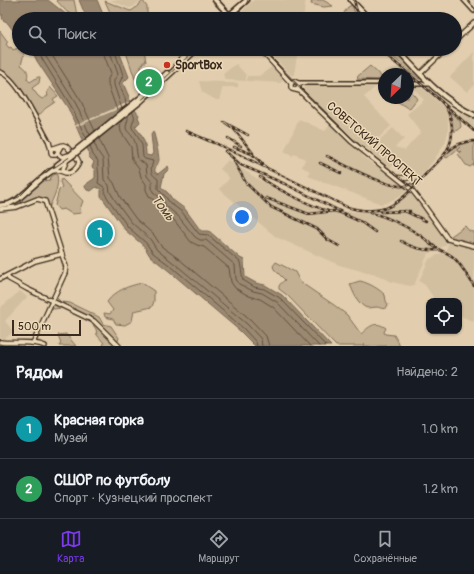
<!DOCTYPE html>
<html lang="ru">
<meta charset="utf-8">
<style>
:root{--surface:#171b24;--page:#242831;--text:#f1f3f6;--muted:#9ea1a6;--line:#363941;--accent:#7c3aed}
body{margin:0;font-family:Pangolin,sans-serif;background:var(--page);color:var(--text)}
.controls{position:absolute;right:12px;bottom:12px;display:grid;overflow:hidden;border-radius:8px;box-shadow:0 1px 3px #0004}
.controls button{width:36px;height:36px;display:grid;place-items:center;padding:0;border:0;border-bottom:1px solid var(--line);background:var(--surface);color:var(--text);font:20px sans-serif}
.compass{position:absolute;left:378px;top:68px;width:36px;height:36px;border-radius:50%;background:var(--surface);box-shadow:0 1px 3px #0004;rotate:205deg}
.scale{position:absolute;left:12px;bottom:10px;width:69px;box-sizing:border-box;padding-left:4px;border:2px solid #3b2a1e;border-top:0;font-size:11px;line-height:14px;white-space:nowrap;color:#3b2a1e;-webkit-text-stroke:3px #ecd9b7;paint-order:stroke}
.you{position:absolute;left:242px;top:217px;width:14px;height:14px;margin:-10px;border:3px solid #fff;border-radius:50%;background:#1a73e8;box-shadow:0 0 0 6px #1a73e833}
.badge{display:grid;place-items:center;width:26px;height:26px;border-radius:50%;background:var(--accent);color:#fff;font-size:13px;font-weight:700}
.pin{position:absolute;translate:-50% -50%;border:2px solid #fff;box-shadow:0 1px 4px #0006}
.list{margin:0;padding:0;list-style:none}
h2{display:flex;justify-content:space-between;align-items:center;height:52px;margin:0;padding:0 16px;font-size:17px}
h2 small{font-size:13px;font-weight:400;color:var(--muted)}
.list li{display:grid;grid-template-columns:26px 1fr auto;gap:12px;align-items:center;box-sizing:border-box;height:60px;padding:0 16px;border-top:1px solid var(--line)}
.list b{display:block;font-size:15px;white-space:nowrap}
.list p{margin:0;font-size:13px;white-space:nowrap;color:var(--muted)}
.list em{font-size:13px;font-style:normal;color:var(--muted)}
.icon{flex:none;width:22px;height:22px;fill:none;stroke:currentColor;stroke-width:2;stroke-linecap:round;stroke-linejoin:round}
.map{position:relative;flex:none;width:474px;height:346px;overflow:hidden}
.search{position:absolute;background:var(--surface);box-shadow:0 1px 3px #0004;left:12px;right:12px;top:12px;height:44px;display:flex;align-items:center;gap:10px;box-sizing:border-box;padding:0 14px;border-radius:22px;color:var(--muted);font-size:15px}
.sheet{height:172px;background:var(--surface)}
nav{display:flex;justify-content:space-around;align-items:center;box-sizing:border-box;height:56px;border-top:1px solid var(--line);background:var(--surface);font-size:11px;color:var(--muted)}
nav a{display:grid;justify-items:center;gap:2px}
nav .on{color:var(--accent)}
.map>svg:first-child{display:block}
.built{fill:#d2bfa0}
.green{fill:#c3b093;stroke:#7f6d58}
.water{fill:#9b8871;stroke:#756250}
.pier{fill:#e2ceae}
.lines{fill:none;stroke-linecap:round;stroke-linejoin:round}
.shore{stroke:#61503f;stroke-width:1}
.tertiary-casing{stroke:#3b2a1e;stroke-width:6}
.secondary-casing{stroke:#3b2a1e;stroke-width:6}
.primary-casing{stroke:#3b2a1e;stroke-width:7}
.tertiary{stroke:#ecd9b7;stroke-width:3}
.secondary{stroke:#ecd9b7;stroke-width:3.5}
.primary{stroke:#ecd9b7;stroke-width:4}
.tram{stroke:#3b2a1e;stroke-width:1}
.rail-casing{stroke:#3b2a1e;stroke-width:2.5}
.rail{stroke:#ecd9b7;stroke-width:1;stroke-dasharray:3;stroke-linecap:butt}
.primary-bridge-casing{stroke:#3b2a1e;stroke-width:7;stroke-linecap:butt}
.primary-bridge{stroke:#ecd9b7;stroke-width:4}
.poi-dot{fill:#c8321e;stroke:#ecd9b7;stroke-width:1.5}
.labels{text-anchor:middle;dominant-baseline:central;stroke-width:3;stroke-linejoin:round;paint-order:stroke}
.poi-label{font-size:12px;font-weight:bold;fill:#3b2a1e;stroke:#ecd9b7;text-anchor:start}
.street-label{font-size:12px;fill:#3b2a1e;stroke:#ecd9b7}
.water-label{font-size:13px;font-style:italic;fill:#534233;stroke:#ecd9b7}
</style>
<div class="map">
<svg width="474" height="346" viewBox="0 0 474 346">
<rect width="100%" height="100%" fill="#e2ceae"/>
<filter id="ink" filterUnits="userSpaceOnUse"><feTurbulence type="fractalNoise" baseFrequency=".025" numOctaves="2"/><feDisplacementMap in="SourceGraphic" scale="8" xChannelSelector="R" yChannelSelector="G"/><feConvolveMatrix kernelMatrix="1 2 1 2 8 2 1 2 1" color-interpolation-filters="sRGB"/></filter>
<g filter="url(#ink)">
<g class="built">
<path d="M110,0H141L133,7L129,8Z"/>
<path d="M254,0H306L303,19H238L236,17Z"/>
<path d="M266,49H298L294,75H291Z"/>
<path d="M474,52V85L467,92L450,77Z"/>
<path d="M236,64L246,75V81L225,80L223,74Z"/>
<path d="M273,66L282,76V82L280,83L247,81V76H259Z"/>
<path d="M199,81L224,82L225,83H238V87H223L219,100H216L202,92Z"/>
<path d="M304,84H379L364,97L391,126L367,149L358,143L310,96L304,89Z"/>
<path d="M418,86L425,90L445,108L448,115V132L445,143L434,160L419,179L415,178L413,179L406,173L405,175L394,165L390,168L368,150L393,128L404,139L395,147L405,150L421,132L407,114L424,100L413,87Z"/>
<path d="M461,111L468,116L470,115L474,118V129L458,115Z"/>
<path d="M299,119L325,131L330,124L363,154L362,156L375,166L377,165L408,190L399,197L386,203L381,204L308,176L310,171L302,167L305,159L294,154L293,156L284,152Z"/>
<path d="M228,160L261,181L322,211L368,212L383,210L392,207L411,191L447,240L446,245L428,254L414,285L410,286L392,282L380,276L339,265L276,237L219,189L229,179L228,176L220,169Z"/>
<path d="M449,241L474,248V322L459,315V301H432L433,297L425,285L419,281L429,259L446,251Z"/>
<path d="M20,291L27,297L5,321L13,331L11,334L4,339L0,338V308Z"/>
</g>
<g class="green">
<path d="M56,0H74L77,15L75,16L67,12Z"/>
<path d="M312,0H323L333,6L324,7L311,4Z"/>
<path d="M105,1L130,11L133,10L143,1L147,7V19H113Z"/>
<path d="M352,5L357,19H346L344,13L348,7Z"/>
<path d="M0,31L8,42L6,44L9,48L11,47L13,50L18,48L24,54L21,65C27,69 29,72 27,79L30,82L38,77H40L39,83L32,88L38,96L42,99L48,96L47,93L50,87L58,96L53,99L55,102C52,104 49,106 46,108C42,111 42,115 36,115L31,107V105C27,102 25,97 22,92C17,84 9,73 0,70Z"/>
<path d="M125,49H144L146,62H143L141,67V70L147,76L138,82L135,79Z"/>
<path d="M389,49H395L405,59V61L408,63L411,68L422,79H419L393,57H389L393,54Z"/>
<path d="M370,66L383,78V79L380,80L357,79L358,76Z"/>
<path d="M408,90L411,91L417,99L409,109L392,98H408Z"/>
<path d="M450,112L460,121L461,127L456,131H453Z"/>
<path d="M466,142H474V164L470,167L466,165L458,154L461,151L458,152L457,150L460,147L447,158L445,157C449,150 458,144 466,142Z"/>
<path d="M55,174L57,175C60,186 53,198 49,208L44,199L38,197L18,205L0,209V207L11,205L43,181L50,180L51,177Z"/>
<path d="M62,179L83,201L80,209L81,213L72,214L64,209L59,210L55,205L59,190L62,187L60,182Z"/>
<path d="M465,226L469,231L474,232V245L450,238L451,236Z"/>
<path d="M276,262L295,272L300,282L334,305L347,315L361,334C369,327 375,320 386,328L384,332L385,334L394,335L400,346H365L364,344V346H336L287,295L279,289C278,285 282,282 285,280L274,269L273,266Z"/>
<path d="M360,281C369,283 379,289 385,295L386,301L388,305C384,311 382,308 377,307C374,307 370,308 367,308C358,305 353,292 350,284Z"/>
<path d="M142,283L154,291V301L152,307L134,311L132,321L125,325L116,324L113,319L105,317L104,313L110,314L113,310L107,302C116,290 128,286 142,283Z"/>
<path d="M56,297L61,302L70,303L99,317L103,324L111,326L119,338L116,346H103L104,343L97,335L96,329L90,321L68,307L54,309L50,307Z"/>
<path d="M66,334L76,346H59L61,343L58,335Z"/>
</g>
<g class="water">
<path d="M0,0H48L72,19H19V38L6,21L4,22L2,17L3,15H0Z"/>
<path d="M79,0H97L105,19H87Z"/>
<path d="M31,49H118L129,77L123,83L129,97L130,104L139,115L138,117L140,122L135,127C143,135 146,144 146,155L151,156L153,153L151,134L153,131C155,136 159,155 159,160C158,165 154,167 155,172L158,174L168,166L169,169L164,174L161,187L168,193L173,200L185,209L201,231H209L240,258L244,260L245,277L256,283L265,285L282,295L331,346H255L240,331L169,271L150,256L144,246L125,230L101,196V189L96,187L91,191L87,190L85,187V185L95,178V170L92,167L94,162L89,157L88,150L83,142L68,108L37,61Z"/>
</g>
<path class="pier" d="M129,102L130,104L75,127L74,126Z"/>
<g class="lines">
<g class="shore">
<path d="M36,49L71,106L86,138"/>
<path d="M41,49L76,104L90,135"/>
<path d="M48,49L81,101L95,131"/>
<path d="M103,49L104,55L111,73L108,79V85L118,113"/>
<path d="M109,49L118,74L114,80V85L122,109"/>
<path d="M114,49L123,75L119,84L125,98L126,106"/>
<path d="M132,112C138,118 131,122 132,128L136,133L142,145L143,157L145,159L153,161C151,169 149,173 158,179V189L165,196L170,203L182,212L199,234L208,235L240,262L243,280L254,287L264,289L280,298L326,346"/>
<path d="M128,115C129,120 126,123 126,128C127,132 130,133 132,136C137,143 136,151 138,159L146,165L147,176L152,182V188L153,192L162,199L166,206L178,216L195,237L200,240H206L235,265L236,279L239,284L253,291L262,293L277,302L319,346"/>
<path d="M122,120L120,126L121,132L131,147L132,160L139,169L141,177L146,184V190L149,196L157,203L162,211L174,220L191,242L197,245L204,247L229,268L231,282L235,288L249,296L260,299L273,307L310,346"/>
<path d="M99,139L108,158L110,178L114,183L120,197L136,219L154,235L161,246L179,259L251,320L266,336L269,346"/>
<path d="M94,142L98,152L103,159L104,180L109,185L110,192L115,200L132,223L150,239L157,250L175,264L247,324L261,339L262,346"/>
<path d="M90,145L93,155L98,161C97,169 100,175 98,183L104,187L105,194L111,203L128,227L146,243L153,253L172,267L243,328L256,342L257,346"/>
</g>
<defs>
<g id="tertiary">
<path d="M464,0L474,11"/>
<path d="M0,72C18,78 39,125 49,142"/>
<path d="M298,83H384"/>
<path d="M408,84H430"/>
</g>
<g id="secondary">
<path d="M455,41L474,23"/>
<path d="M260,49L291,83"/>
<path d="M420,74L446,49"/>
<path d="M291,83V87L292,89L300,91L352,142L412,190L423,204L448,239"/>
<path d="M291,83L294,81L298,83L299,87L297,90"/>
<path d="M49,142L51,150"/>
<path d="M58,152L57,149L54,148L51,149V152L52,155H56L61,146"/>
<path d="M57,153L62,157L69,155"/>
<path d="M66,162L63,169L66,172"/>
<path d="M53,171C60,169 61,172 66,173C72,174 78,167 79,162L77,158L66,146L63,145L54,148"/>
<path d="M0,209L17,207L37,199L45,201L66,267L65,273L33,343"/>
<path d="M448,239L474,246"/>
<path d="M7,276L9,279L27,289L94,321L119,346"/>
<path d="M0,279L35,261L62,254"/>
<path d="M0,342C15,344 31,340 45,346"/>
</g>
<g id="primary">
<path d="M215,0L231,17"/>
<path d="M351,0L369,19"/>
<path d="M225,19L247,0"/>
<path d="M397,49C420,74 442,100 474,115"/>
<path d="M177,64L192,49"/>
<path d="M139,99L167,73"/>
<path d="M141,101L197,49"/>
<path d="M57,165L70,155"/>
<path d="M0,205L9,204L18,199L41,179L71,157"/>
</g>
</defs>
<use href="#tertiary" class="tertiary-casing"/>
<use href="#secondary" class="secondary-casing"/>
<use href="#primary" class="primary-casing"/>
<use href="#tertiary" class="tertiary"/>
<use href="#secondary" class="secondary"/>
<use href="#primary" class="primary"/>
<g class="tram">
<path d="M228,19C235,15 246,8 248,0"/>
<path d="M262,49C306,96 351,141 402,179L406,181L409,180V176L397,175L357,143L306,93L263,49"/>
<path d="M0,203L7,202L19,197L47,169L55,167L71,156L145,97L196,49"/>
<path d="M0,345L1,346"/>
</g>
<defs>
<g id="rail">
<path d="M354,0L359,19"/>
<path d="M379,49L433,94L474,131"/>
<path d="M186,131L214,143"/>
<path d="M248,135L224,122L233,128L253,153"/>
<path d="M228,138L241,146"/>
<path d="M209,140L347,207C360,211 373,212 386,208C401,202 413,188 423,177C431,168 440,161 446,152C456,136 453,114 441,101"/>
<path d="M234,147L252,154L263,164"/>
<path d="M225,151L241,165L285,184L348,215"/>
<path d="M447,152C455,145 463,141 474,141"/>
<path d="M327,156C344,165 381,185 399,186C405,187 411,185 417,181"/>
<path d="M234,161L246,183L271,207L317,229L328,240L339,246"/>
<path d="M320,163L341,173"/>
<path d="M260,177C274,188 311,206 328,211"/>
<path d="M266,198L309,214L334,211L341,213L361,222L375,232"/>
<path d="M405,211L426,221"/>
<path d="M381,212L410,211"/>
<path d="M370,213C385,215 422,233 431,245"/>
<path d="M401,241C412,248 426,251 439,250"/>
<path d="M429,241C435,251 445,250 453,257C462,265 468,277 474,286"/>
</g>
</defs>
<use href="#rail" class="rail-casing"/>
<use href="#rail" class="rail"/>
<defs>
<g id="primary-bridge">
<path d="M70,155L139,99"/>
<path d="M71,157L141,101"/>
</g>
</defs>
<use href="#primary-bridge" class="primary-bridge-casing"/>
<use href="#primary-bridge" class="primary-bridge"/>
</g>
</g>
<circle class="poi-dot" cx="167" cy="65" r="4"/>
<g class="labels">
<g class="poi-label">
<text x="175" y="65">SportBox</text>
</g>
<g class="street-label">
<text transform="translate(374 144) rotate(41)">СОВЕТСКИЙ ПРОСПЕКТ</text>
</g>
<g class="water-label">
<text transform="translate(163 208) rotate(53)">Томь</text>
</g>
</g>
</svg>
<div class="controls">
<button><svg class="icon" aria-label="locate" viewBox="0 0 24 24"><circle cx="12" cy="12" r="6"/><path d="M12 2v4M12 18v4M2 12h4M18 12h4"/></svg></button>
</div>
<svg class="compass" viewBox="-18 -18 36 36"><path d="M0-13l5 13h-10z" fill="#e53935"/><path d="M0 13l5-13h-10z" fill="#9ea1a6"/></svg>
<div class="scale">500 m</div>
<div class="you"></div>
<div class="pin badge" style="left:100px;top:233px;background:#0f9aa8">1</div>
<div class="pin badge" style="left:149px;top:82px;background:#2e9e5b">2</div>
<div class="search"><svg class="icon" aria-label="search" viewBox="0 0 24 24"><circle cx="10" cy="10" r="6"/><path d="M15 15l6 6"/></svg>Поиск</div>
</div>
<section class="sheet">
<h2>Рядом<small>Найдено: 2</small></h2>
<ul class="list">
<li><span class="badge" style="background:#0f9aa8">1</span><div><b>Красная горка</b><p>Музей</p></div><em>1.0 km</em></li>
<li><span class="badge" style="background:#2e9e5b">2</span><div><b>СШОР по футболу</b><p>Спорт · Кузнецкий проспект</p></div><em>1.2 km</em></li>
</ul>
</section>
<nav>
<a class="on"><svg class="icon" aria-label="map" viewBox="0 0 24 24"><path d="M3 6l6-2 6 2 6-2v14l-6 2-6-2-6 2zM9 4v14M15 6v14"/></svg>Карта</a>
<a><svg class="icon" aria-label="directions" viewBox="0 0 24 24"><path d="M12 3l9 9-9 9-9-9zM9 14v-3h6M13 9l2 2-2 2"/></svg>Маршрут</a>
<a><svg class="icon" aria-label="saved" viewBox="0 0 24 24"><path d="M7 4h10v16l-5-4-5 4z"/></svg>Сохранённые</a>
</nav>
